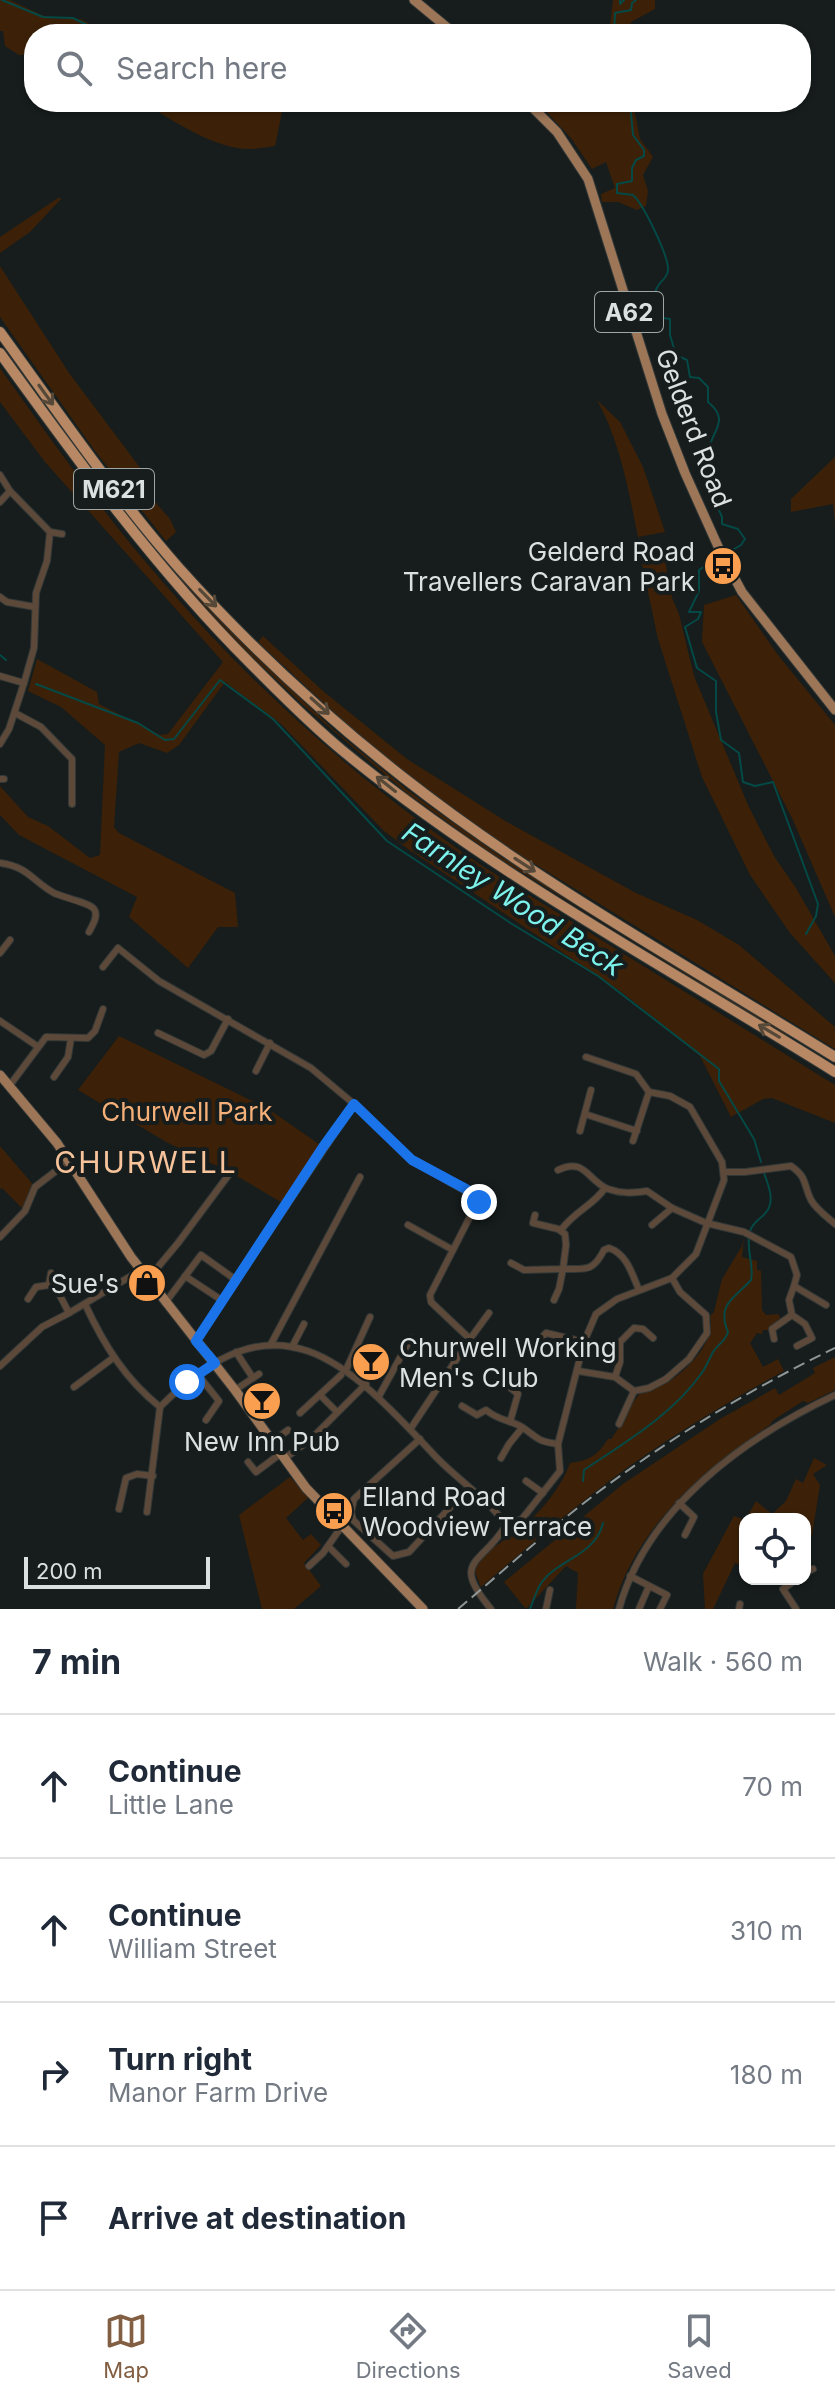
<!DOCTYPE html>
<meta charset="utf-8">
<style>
:root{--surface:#fff;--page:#f6f6f7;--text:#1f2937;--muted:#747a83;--line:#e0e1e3;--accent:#825e42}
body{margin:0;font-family:Inter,sans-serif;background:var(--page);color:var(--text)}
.controls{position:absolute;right:24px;bottom:24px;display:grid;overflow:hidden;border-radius:16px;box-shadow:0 2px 6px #0004}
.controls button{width:72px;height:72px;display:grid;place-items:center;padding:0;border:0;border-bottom:2px solid var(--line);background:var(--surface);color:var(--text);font:40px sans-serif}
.scale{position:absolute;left:24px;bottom:20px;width:186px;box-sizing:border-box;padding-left:8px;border:4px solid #dbe0e0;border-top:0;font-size:22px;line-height:28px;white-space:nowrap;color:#dbe0e0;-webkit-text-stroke:6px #161d1c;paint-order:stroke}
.stop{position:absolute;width:24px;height:24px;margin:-18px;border:6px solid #1a73e8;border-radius:50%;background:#fff}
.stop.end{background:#1a73e8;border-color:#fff;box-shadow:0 2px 8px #0008}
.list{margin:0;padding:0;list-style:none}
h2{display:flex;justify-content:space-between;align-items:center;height:104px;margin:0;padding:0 32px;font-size:34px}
h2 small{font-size:26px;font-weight:400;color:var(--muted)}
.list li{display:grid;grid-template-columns:52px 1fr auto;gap:24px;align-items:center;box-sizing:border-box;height:144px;padding:0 32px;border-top:2px solid var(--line)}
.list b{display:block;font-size:30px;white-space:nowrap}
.list p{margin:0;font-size:26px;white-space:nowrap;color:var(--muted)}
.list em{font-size:26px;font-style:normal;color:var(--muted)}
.icon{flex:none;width:44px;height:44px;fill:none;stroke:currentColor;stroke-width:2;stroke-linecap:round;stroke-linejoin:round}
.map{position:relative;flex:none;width:835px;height:1609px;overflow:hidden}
.search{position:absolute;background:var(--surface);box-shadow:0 2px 6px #0004;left:24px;right:24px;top:24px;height:88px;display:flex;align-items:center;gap:20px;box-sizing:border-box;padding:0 28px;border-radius:32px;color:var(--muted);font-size:30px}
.sheet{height:680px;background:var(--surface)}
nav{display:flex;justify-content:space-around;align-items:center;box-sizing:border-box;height:112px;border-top:2px solid var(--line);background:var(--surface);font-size:22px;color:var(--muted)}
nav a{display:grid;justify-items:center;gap:4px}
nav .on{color:var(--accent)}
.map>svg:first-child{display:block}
.green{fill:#3c2108}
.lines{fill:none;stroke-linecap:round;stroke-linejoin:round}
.stream{stroke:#044946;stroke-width:2}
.minor-casing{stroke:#323837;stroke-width:8}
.primary-casing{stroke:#323837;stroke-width:11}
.motorway-casing{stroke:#323837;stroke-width:12}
.minor{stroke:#5c493a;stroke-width:6}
.primary{stroke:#9d7658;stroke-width:9}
.motorway{stroke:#b78863;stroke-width:10}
.rail{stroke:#8f9594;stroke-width:2;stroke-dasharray:12 6;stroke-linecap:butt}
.oneway{stroke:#564838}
.route{stroke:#1a73e8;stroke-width:10}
.labels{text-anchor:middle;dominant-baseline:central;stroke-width:8;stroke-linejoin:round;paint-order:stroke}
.shield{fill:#161d1c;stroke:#a0a6a5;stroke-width:2}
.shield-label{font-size:24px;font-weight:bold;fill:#dbe0e0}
.street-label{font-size:26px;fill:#dbe0e0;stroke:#161d1c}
.poi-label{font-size:26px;fill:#dbe0e0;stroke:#161d1c;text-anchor:end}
.park-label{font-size:26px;fill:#f5b07a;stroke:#161d1c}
.water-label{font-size:28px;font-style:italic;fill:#7df2ec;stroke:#161d1c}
.quarter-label{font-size:30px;letter-spacing:2px;fill:#f7c39b;stroke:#161d1c}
</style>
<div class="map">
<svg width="835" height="1609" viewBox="0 0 835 1609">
<rect width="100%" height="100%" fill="#161d1c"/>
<g class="green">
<path d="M0,0H10L48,18L81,19L107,34H34V55H19L5,46L3,31H0Z"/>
<path d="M613,0H655V9L631,22L629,34H609Z"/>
<path d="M143,102H284L275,146C267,147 258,149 249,149C215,149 171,120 143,102Z"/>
<path d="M537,102H633L640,139L653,157L643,175L648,191L646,206L637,210L618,202H602L601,194L615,188L606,162L592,169L571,138Z"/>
<path d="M58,198H62L30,232L0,253V237Z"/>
<path d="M0,266L69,373L141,469L149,495L170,519L176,532L166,541L95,451L0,317Z"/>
<path d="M0,338L176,571L247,648L333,729L410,792L503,858L788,1035L786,1036L495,856L408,794L304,706L245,650L174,573L109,494L0,342Z"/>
<path d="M0,368C52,441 103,514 162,581C256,691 364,786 484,867L835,1085V1123L772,1098L763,1099L731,1117L700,1056L666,1027L620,991L408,849L384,831L281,724L225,682L179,745L167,753L139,743L119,752L114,827L119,833L235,893L238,927H218L188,968L129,917L137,897L19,835L0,815V786L28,817L48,826L90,858L100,855L105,745L61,707L28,691L37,659L97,692L99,704L160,735L168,734L223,662L45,462L0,402Z"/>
<path d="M597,400L620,422L643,467L665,532L638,537C629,492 620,441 597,400Z"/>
<path d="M835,457V524L833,504L791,512V499Z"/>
<path d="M662,544L672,598L679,614L694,676L748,805L774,856L796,888L835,956V983L790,933L750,875L702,777L658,639L639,549Z"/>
<path d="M736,595L778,655L835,725V917L792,818L702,642L704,605Z"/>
<path d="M263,636L323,691L407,759L507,822L636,893L697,920L739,945L835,1027V1049L512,850L422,786L367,743L258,642Z"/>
<path d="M119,1036L267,1108L323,1147L286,1205L230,1172L168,1143L78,1090Z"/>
<path d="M0,1146L35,1187L25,1211L2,1188L0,1189Z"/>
<path d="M744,1238L742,1257L757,1261V1270L761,1271L762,1310L766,1315L778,1314L781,1319L769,1330H763L762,1334L757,1333L750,1343L763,1367L778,1359L784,1371C724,1404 664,1440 608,1482C564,1515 523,1551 481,1587L475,1572C481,1551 505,1541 520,1529C540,1513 562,1487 570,1463C590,1460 597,1456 608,1439H611C621,1426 627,1410 637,1397C643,1389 661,1387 670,1381C689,1368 716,1341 710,1316L714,1312L722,1279L742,1246Z"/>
<path d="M835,1357V1390L808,1403L803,1401L772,1421L771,1424C703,1472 636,1525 613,1609H576L578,1573L566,1566L526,1609L504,1582L623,1484L720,1419L775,1388L779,1395L815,1373L813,1368Z"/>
<path d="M814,1458L827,1465L813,1474L820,1485L812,1535L805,1540V1519H746L756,1501L772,1514L786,1501L796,1479L803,1483Z"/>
<path d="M290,1477L309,1497L286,1518L303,1540L311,1534L321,1545L304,1563L321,1586L294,1609H262L239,1515Z"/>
<path d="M734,1516L745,1520V1566L735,1563L713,1609H705L703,1574Z"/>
</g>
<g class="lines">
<g class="stream">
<path d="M2,0L43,17L73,18L105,34"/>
<path d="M620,0V4L624,0"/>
<path d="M614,34L615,13L631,10L632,3L636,0"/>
<path d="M630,102L633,135L644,150V156L636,160L632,168V181L617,184V193L633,195C644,205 669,257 668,270C667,279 662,279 658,286C652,295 654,307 656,317L670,319V335L676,355L687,360L690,377L699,378L708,387V402C730,420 713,429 709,449C707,459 713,471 715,481L711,492L722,517V524L738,529L745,539L741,545L729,552"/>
<path d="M717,558L699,570V591L689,612H701L698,619L685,627L697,668L716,681V712L721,740L739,753L743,782L755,786L773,782L818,904L816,916L806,934"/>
<path d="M0,655L6,660"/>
<path d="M36,684L138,723L165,740L174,739L220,680L273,719L387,841L512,924L598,976L719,1069V1081L754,1139L761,1162"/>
<path d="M750,1231C754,1220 761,1220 767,1211C775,1200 768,1184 764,1173"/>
<path d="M583,1481L584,1470C624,1443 672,1415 701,1374C706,1368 709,1359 713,1352C718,1344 725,1342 728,1332C716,1304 735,1298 751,1280C754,1265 747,1253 749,1237"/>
<path d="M530,1609C533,1601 536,1592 540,1585C556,1559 595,1557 603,1523"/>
</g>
<defs>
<g id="minor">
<path d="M0,475L10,491L50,532L47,561L36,593L34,648L24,683"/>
<path d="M0,502L10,491"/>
<path d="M50,532L62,534"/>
<path d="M0,597L7,602L35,607"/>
<path d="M0,676L24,683L9,729L0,744"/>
<path d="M15,713L41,727L72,759V804"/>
<path d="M0,779H4"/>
<path d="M0,863C29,867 32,881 54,893C62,897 90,903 94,909C99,916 92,926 89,932"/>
<path d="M0,953L10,940"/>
<path d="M103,967L118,948L159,981L311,1068L354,1104L412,1160L479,1199L430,1295L431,1302L470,1339L411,1428"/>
<path d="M0,1021L37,1046"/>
<path d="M158,1033L204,1055L211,1051L228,1019"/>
<path d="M256,1071L270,1043"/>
<path d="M54,1077L68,1057L71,1038"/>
<path d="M10,1085L46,1037L88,1038L95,1031L103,1009"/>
<path d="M585,1114L637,1131"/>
<path d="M580,1131L591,1090"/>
<path d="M633,1141L649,1092"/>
<path d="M558,1170C585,1157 587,1180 608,1189C622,1194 633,1193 647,1191L672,1208L706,1223L744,1232L791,1257L797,1275L794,1286L826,1305"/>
<path d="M725,1172H745L791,1166C808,1178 803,1184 811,1200C816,1209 827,1217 835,1224"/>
<path d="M408,1225L453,1250"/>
<path d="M652,1225L672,1208"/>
<path d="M561,1230C576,1210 594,1205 605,1188"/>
<path d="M0,1237L25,1211L35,1187L69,1161"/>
<path d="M511,1263L524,1270L563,1269L566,1245L565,1234L558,1229L533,1223L535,1215"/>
<path d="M185,1276L223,1301"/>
<path d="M148,1279L178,1243L230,1173"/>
<path d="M49,1285L51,1273"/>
<path d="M794,1286L789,1300L792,1315L805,1324L812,1338L797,1346"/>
<path d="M554,1300L559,1289L563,1269C586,1269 593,1272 604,1250L609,1248C627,1254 632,1274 639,1290"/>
<path d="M165,1303L201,1255L236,1280"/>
<path d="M85,1304C104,1345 125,1379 160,1407"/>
<path d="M69,1313L141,1270"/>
<path d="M470,1339L489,1313"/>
<path d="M774,1339L772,1329L792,1315"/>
<path d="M196,1341L354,1104"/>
<path d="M271,1344L360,1177"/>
<path d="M292,1347L304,1324"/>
<path d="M236,1352L253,1378"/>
<path d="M528,1352L546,1333L584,1342"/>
<path d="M0,1366L42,1327L69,1313L57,1290L49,1285L36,1287L28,1299"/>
<path d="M346,1370L370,1317"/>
<path d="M578,1371L615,1377L634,1391L649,1388L666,1379L689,1359L707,1333L706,1315L680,1292L672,1278"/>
<path d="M199,1376L219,1401L206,1420"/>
<path d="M615,1377L620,1362V1342L634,1328L643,1329L653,1338"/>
<path d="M498,1378L518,1394L510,1422"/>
<path d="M74,1387L113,1358"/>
<path d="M235,1390L259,1374"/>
<path d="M321,1396L337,1412"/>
<path d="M379,1396L411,1338"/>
<path d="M462,1406L477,1415L486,1410C499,1421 508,1419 522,1427C538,1438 536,1441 558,1444"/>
<path d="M160,1407C277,1289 345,1359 436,1457C458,1480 488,1499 506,1525"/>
<path d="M300,1413L341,1375"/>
<path d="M619,1424L634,1391"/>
<path d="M420,1439L354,1499L351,1512L353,1520L393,1556L409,1552L468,1488"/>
<path d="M271,1443L288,1430"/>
<path d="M501,1458L509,1444L522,1428"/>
<path d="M284,1459L312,1438L366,1384"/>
<path d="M248,1462L256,1472L280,1454"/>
<path d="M526,1481L543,1493"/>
<path d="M679,1503L694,1517L685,1535"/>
<path d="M119,1509L126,1478L137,1474L153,1476"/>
<path d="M147,1512L160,1407"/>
<path d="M506,1525L522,1519L560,1471L558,1444L584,1342L596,1314L617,1299L672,1278L696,1254L724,1180L722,1162L690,1107L670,1096L649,1092L636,1074L586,1057"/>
<path d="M328,1546L346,1564"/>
<path d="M309,1566L323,1553L342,1526"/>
<path d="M805,1573L813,1569"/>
<path d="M630,1576L667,1595L660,1609"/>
<path d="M491,1609C449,1559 483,1565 506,1525"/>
<path d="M546,1609L550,1590"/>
<path d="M619,1609C647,1508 744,1438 835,1395"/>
<path d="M639,1609L649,1586"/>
<path d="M739,1609L740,1604"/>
<path d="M796,1609L783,1589L797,1579"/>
</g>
<g id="primary">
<path d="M414,0L455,34"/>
<path d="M527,102L557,132L588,179L662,414L685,473L721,553L742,592L835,710"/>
<path d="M0,1075L57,1143L131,1257L235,1390L306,1488L423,1609"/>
</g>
<g id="motorway">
<path d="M0,332C58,412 114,494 179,568C247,644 324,715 404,778C539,884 690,967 835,1057"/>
<path d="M0,353C78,461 156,569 251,664C281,694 310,724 343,751C495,876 669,968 835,1072"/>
</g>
</defs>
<use href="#minor" class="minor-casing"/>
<use href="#primary" class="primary-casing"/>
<use href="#motorway" class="motorway-casing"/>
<use href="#minor" class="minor"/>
<use href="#primary" class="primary"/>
<use href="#motorway" class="motorway"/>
<path class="rail" d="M458,1609C508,1567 557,1522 609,1484C680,1432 756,1386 835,1348"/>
</g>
<defs><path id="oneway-shaft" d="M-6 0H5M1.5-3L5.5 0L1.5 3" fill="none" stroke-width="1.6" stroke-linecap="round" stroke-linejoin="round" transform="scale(2)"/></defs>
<g class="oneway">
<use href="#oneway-shaft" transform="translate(46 395) rotate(54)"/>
<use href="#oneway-shaft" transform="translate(208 598) rotate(46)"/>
<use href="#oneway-shaft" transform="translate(320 706) rotate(42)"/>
<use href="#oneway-shaft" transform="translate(386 784) rotate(-142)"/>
<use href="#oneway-shaft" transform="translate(525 865) rotate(33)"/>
<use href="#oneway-shaft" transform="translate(769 1031) rotate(-149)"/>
</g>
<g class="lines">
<path class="route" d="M187,1382L215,1363L196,1341L323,1147L354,1104L412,1160L477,1195L479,1202"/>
</g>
<defs>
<symbol id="bus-disc" viewBox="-11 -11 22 22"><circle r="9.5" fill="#fa9f4f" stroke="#161d1c"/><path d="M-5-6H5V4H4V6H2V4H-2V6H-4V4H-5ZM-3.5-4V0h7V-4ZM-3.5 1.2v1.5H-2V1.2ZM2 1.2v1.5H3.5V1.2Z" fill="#111"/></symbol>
<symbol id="shop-disc" viewBox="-11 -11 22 22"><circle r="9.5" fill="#fa9f4f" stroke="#161d1c"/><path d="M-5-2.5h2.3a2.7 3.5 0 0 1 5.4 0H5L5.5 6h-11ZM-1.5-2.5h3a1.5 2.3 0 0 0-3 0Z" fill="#111"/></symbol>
<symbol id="bar-disc" viewBox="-11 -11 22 22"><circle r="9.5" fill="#fa9f4f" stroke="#161d1c"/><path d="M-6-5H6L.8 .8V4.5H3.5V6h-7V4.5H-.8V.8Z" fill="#111"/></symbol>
</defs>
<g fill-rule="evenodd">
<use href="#bus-disc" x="701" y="544" width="44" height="44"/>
<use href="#shop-disc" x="125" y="1261" width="44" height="44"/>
<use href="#bar-disc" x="349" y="1340" width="44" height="44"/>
<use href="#bar-disc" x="240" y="1379" width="44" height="44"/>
<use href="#bus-disc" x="312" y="1489" width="44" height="44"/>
</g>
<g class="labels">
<g class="shield">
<rect x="595" y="292" width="68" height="40" rx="6"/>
<rect x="74" y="469" width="80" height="40" rx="6"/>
</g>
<g class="shield-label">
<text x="629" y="312">A62</text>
<text x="114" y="489">M621</text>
</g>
<g class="street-label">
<text transform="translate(694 428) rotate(69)">Gelderd Road</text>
</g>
<g class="poi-label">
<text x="695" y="551">Gelderd Road<tspan x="695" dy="30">Travellers Caravan Park</tspan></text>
<text x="119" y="1283">Sue's</text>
<text x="399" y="1347" text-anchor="start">Churwell Working<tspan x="399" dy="30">Men's Club</tspan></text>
<text x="262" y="1441" text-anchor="middle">New Inn Pub</text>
<text x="362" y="1496" text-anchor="start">Elland Road<tspan x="362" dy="30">Woodview Terrace</tspan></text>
</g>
<g class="park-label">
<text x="187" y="1111">Churwell Park</text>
</g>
<g class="water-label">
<text transform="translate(513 899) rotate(33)">Farnley Wood Beck</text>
</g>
<g class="quarter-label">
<text x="146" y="1162">CHURWELL</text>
</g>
</g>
</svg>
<div class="controls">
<button><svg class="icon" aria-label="locate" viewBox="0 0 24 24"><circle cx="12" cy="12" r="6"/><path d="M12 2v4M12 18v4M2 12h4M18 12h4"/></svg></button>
</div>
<div class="scale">200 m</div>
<div class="stop" style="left:187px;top:1382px"></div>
<div class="stop end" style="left:479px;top:1202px"></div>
<div class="search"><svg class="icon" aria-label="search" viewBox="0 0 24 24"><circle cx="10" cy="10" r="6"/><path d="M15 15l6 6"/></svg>Search here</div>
</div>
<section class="sheet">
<h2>7 min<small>Walk · 560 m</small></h2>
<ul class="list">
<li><svg class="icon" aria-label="ahead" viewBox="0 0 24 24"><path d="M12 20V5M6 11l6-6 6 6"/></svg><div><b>Continue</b><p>Little Lane</p></div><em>70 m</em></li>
<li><svg class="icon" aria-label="ahead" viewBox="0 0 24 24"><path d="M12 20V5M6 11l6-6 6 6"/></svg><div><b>Continue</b><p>William Street</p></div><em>310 m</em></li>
<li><svg class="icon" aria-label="right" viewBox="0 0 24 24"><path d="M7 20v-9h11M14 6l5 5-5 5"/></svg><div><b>Turn right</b><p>Manor Farm Drive</p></div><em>180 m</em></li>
<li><svg class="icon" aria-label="arrive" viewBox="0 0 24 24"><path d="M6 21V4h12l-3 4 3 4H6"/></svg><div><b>Arrive at destination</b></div></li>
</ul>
</section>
<nav>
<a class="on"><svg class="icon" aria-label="map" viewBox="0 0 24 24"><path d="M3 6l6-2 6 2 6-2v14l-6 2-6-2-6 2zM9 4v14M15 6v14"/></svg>Map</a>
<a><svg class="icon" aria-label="directions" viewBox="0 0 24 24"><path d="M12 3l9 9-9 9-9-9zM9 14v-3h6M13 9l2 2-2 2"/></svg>Directions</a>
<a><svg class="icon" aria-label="saved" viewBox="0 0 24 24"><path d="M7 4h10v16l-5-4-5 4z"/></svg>Saved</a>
</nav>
